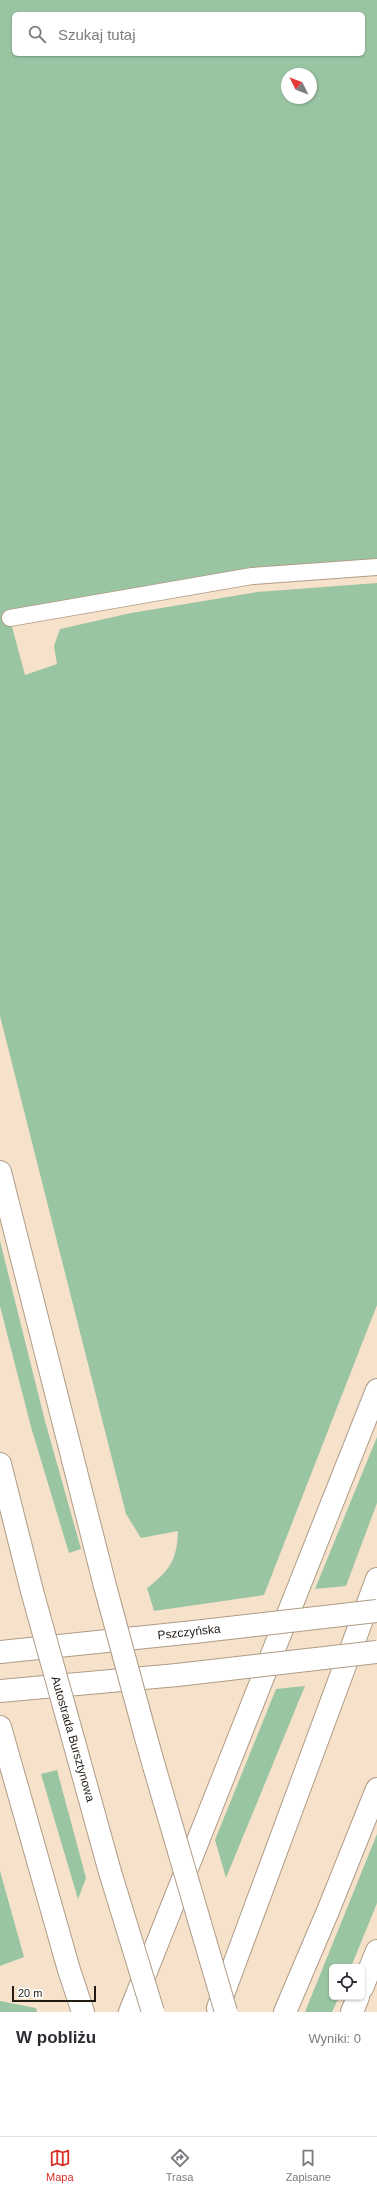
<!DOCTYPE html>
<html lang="pl">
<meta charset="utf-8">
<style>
:root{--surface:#fff;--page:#f7f7f7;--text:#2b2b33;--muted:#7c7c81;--line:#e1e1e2;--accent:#d93025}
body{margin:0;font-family:Helvetica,sans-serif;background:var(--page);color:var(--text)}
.controls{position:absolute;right:12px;bottom:12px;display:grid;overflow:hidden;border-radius:6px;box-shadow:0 1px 3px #0004}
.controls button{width:36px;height:36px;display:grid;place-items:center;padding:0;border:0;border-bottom:1px solid var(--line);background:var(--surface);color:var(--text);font:20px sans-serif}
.compass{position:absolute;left:281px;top:68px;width:36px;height:36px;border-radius:50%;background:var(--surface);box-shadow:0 1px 3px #0004;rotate:312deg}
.scale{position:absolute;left:12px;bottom:10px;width:84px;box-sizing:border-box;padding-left:4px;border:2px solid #221b13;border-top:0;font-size:11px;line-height:14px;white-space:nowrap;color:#221b13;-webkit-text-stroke:3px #fff;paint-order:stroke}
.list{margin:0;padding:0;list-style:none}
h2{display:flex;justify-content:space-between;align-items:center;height:52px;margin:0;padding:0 16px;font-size:17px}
h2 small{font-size:13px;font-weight:400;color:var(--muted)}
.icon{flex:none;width:22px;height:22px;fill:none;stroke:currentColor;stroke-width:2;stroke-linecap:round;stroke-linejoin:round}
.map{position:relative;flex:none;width:377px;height:2012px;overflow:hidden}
.search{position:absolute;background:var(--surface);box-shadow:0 1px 3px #0004;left:12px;right:12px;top:12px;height:44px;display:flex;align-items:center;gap:10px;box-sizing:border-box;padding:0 14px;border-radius:6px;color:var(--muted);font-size:15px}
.sheet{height:124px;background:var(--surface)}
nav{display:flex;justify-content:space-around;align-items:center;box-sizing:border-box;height:56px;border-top:1px solid var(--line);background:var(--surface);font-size:11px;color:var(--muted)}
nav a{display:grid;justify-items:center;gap:2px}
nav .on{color:var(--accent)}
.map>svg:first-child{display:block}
.green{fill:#9ac5a3;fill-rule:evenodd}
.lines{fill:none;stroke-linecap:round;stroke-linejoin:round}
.lane-casing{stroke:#af9c87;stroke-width:18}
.primary-casing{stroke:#af9c87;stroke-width:24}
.highway-casing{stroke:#af9c87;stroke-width:24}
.lane{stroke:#fff;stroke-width:16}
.primary{stroke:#fff;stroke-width:22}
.highway{stroke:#fff;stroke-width:22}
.primary-bridge-casing{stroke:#af9c87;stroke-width:24;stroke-linecap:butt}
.highway-bridge-casing{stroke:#af9c87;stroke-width:24;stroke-linecap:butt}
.primary-bridge{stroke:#fff;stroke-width:22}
.highway-bridge{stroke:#fff;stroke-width:22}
.labels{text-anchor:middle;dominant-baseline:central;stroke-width:4;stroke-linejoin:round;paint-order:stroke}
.street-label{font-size:12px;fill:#221b13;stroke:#fff}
</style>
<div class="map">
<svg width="377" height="2012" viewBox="0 0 377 2012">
<rect width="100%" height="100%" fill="#f6e1cb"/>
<g class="green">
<path d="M0,0H377V560L8,612L25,675L57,664L54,646L60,629L131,613L257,592L377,583V1305L264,1595L154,1611L147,1588C169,1571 177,1561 178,1531L141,1538L126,1514L0,1016ZM14,14H363V54H14ZM287,74H311V98H287Z"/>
<path d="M0,1241L45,1421L81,1549L69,1553L31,1427L0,1306Z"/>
<path d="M377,1437V1503L346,1586L315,1589Z"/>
<path d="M305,1686L226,1878L215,1840L276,1689Z"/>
<path d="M57,1770L86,1878L78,1899L41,1774Z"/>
<path d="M377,1834V1903L351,1967H332V1997H339L332,2012H305Z"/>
<path d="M0,1871L24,1957L0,1966Z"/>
<path d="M0,2001L36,2008L37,2012H0Z"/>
</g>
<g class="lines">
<defs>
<path id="lane" d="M10,618L252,576L377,567"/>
<g id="primary">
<path d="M0,1652L194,1632"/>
<path d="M0,1691L177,1675"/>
</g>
<g id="highway">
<path d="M0,1172L105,1586"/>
<path d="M0,1464L32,1591"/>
<path d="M0,1727L69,1970L83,2012"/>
<path d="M145,1734L154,1766"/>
<path d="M74,1742L110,1872"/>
<path d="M362,1988L377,1951"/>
<path d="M218,2008L377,1579"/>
<path d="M130,2012L377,1390"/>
<path d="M285,2012L328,1911L377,1789"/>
<path d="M352,2012L358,1997"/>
</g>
</defs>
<use href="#lane" class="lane-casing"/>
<use href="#primary" class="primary-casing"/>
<use href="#highway" class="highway-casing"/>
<use href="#lane" class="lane"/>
<use href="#primary" class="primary"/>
<use href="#highway" class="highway"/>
<defs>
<g id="primary-bridge">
<path d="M194,1632L377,1611"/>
<path d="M177,1675L377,1652"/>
</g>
<g id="highway-bridge">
<path d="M105,1586L145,1734"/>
<path d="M32,1591L74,1742"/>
<path d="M154,1766L226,2012"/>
<path d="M110,1872L153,2012"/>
</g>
</defs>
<use href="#primary-bridge" class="primary-bridge-casing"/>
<use href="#highway-bridge" class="highway-bridge-casing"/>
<use href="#primary-bridge" class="primary-bridge"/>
<use href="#highway-bridge" class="highway-bridge"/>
</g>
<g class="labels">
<g class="street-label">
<text transform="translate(189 1632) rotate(-6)">Pszczyńska</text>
<text transform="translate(73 1739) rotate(74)">Autostrada Bursztynowa</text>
</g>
</g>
</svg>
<div class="controls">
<button><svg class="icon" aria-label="locate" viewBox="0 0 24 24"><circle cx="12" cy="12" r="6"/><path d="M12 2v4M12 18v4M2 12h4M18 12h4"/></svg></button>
</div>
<svg class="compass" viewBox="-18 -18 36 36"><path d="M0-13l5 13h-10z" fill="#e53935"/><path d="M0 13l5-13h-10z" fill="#7c7c81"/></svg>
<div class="scale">20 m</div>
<div class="search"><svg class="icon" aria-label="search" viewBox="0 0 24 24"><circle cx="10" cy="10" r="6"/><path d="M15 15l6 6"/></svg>Szukaj tutaj</div>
</div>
<section class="sheet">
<h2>W pobliżu<small>Wyniki: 0</small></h2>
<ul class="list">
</ul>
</section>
<nav>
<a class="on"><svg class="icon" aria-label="map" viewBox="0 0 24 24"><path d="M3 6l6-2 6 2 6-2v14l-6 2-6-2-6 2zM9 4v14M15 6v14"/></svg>Mapa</a>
<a><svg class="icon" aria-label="directions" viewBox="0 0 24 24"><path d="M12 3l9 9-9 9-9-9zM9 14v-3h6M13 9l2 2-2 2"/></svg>Trasa</a>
<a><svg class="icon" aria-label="saved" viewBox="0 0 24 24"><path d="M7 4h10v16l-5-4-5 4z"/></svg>Zapisane</a>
</nav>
